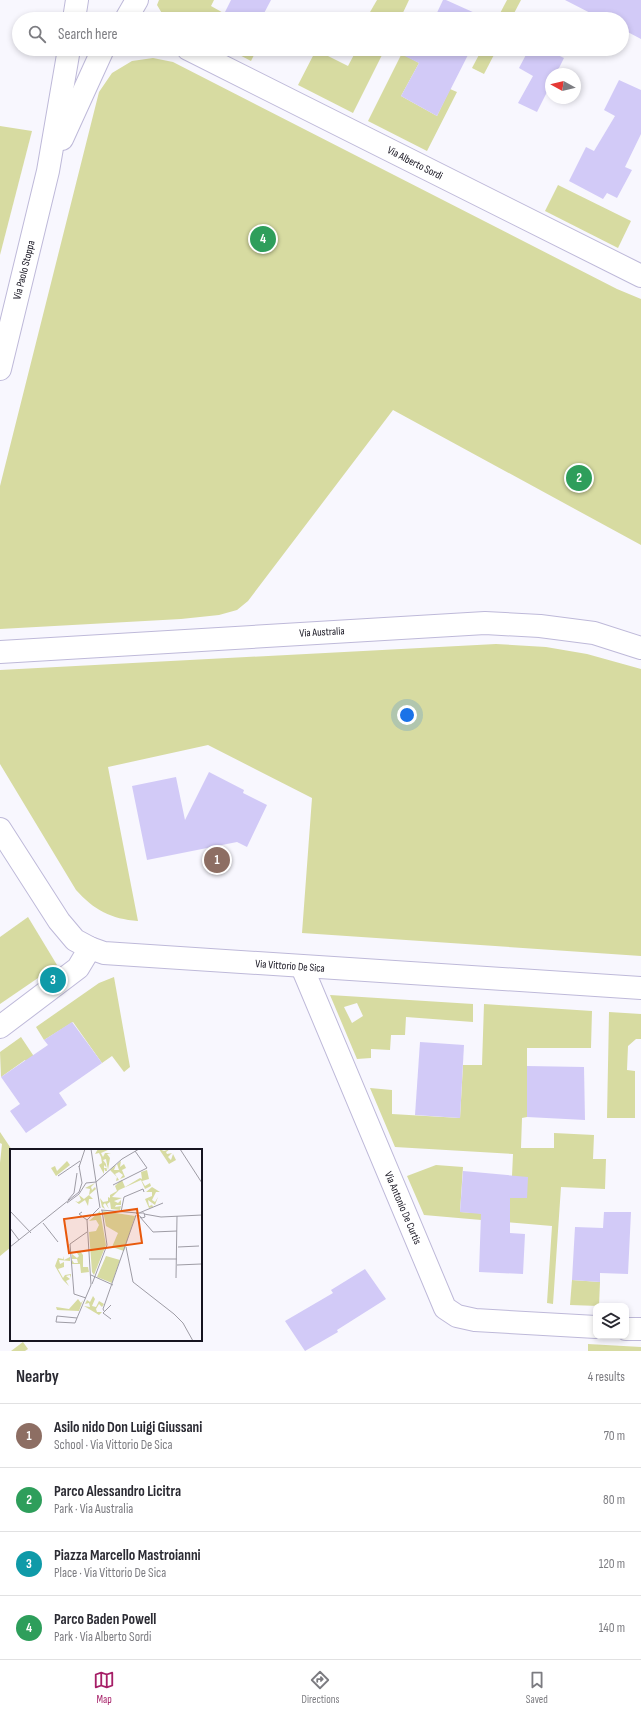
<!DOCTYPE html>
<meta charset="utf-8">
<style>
:root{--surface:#fff;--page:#f2f2f3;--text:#2b2b33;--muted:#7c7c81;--line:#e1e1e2;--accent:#a61f67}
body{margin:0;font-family:"Sofia Sans Condensed",sans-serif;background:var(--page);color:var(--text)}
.controls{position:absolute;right:12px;bottom:12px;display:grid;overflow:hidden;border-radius:8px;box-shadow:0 2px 6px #0003}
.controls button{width:36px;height:36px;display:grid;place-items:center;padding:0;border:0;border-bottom:1px solid var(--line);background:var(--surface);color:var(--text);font:20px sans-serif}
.compass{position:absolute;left:545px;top:68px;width:36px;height:36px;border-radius:50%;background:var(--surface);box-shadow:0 2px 6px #0003;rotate:278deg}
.you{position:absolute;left:407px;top:715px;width:14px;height:14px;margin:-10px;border:3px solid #fff;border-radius:50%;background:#1a73e8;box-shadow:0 0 0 6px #1a73e833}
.badge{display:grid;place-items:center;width:26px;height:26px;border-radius:50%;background:var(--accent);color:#fff;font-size:13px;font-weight:700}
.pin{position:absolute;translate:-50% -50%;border:2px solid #fff;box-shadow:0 1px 4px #0006}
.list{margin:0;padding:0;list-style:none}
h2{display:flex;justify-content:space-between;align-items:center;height:52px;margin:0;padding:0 16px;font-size:17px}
h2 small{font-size:13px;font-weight:400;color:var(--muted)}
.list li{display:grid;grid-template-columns:26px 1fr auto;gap:12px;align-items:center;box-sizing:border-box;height:64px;padding:0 16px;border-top:1px solid var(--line)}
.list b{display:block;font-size:15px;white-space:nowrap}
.list p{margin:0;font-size:13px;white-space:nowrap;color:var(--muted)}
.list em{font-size:13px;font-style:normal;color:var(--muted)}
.icon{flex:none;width:22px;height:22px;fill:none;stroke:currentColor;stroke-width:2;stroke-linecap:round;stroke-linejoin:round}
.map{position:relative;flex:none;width:641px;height:1351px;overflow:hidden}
.search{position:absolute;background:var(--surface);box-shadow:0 2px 6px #0003;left:12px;right:12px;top:12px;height:44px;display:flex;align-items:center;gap:10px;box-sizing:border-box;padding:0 14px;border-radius:22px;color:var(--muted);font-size:15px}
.sheet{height:308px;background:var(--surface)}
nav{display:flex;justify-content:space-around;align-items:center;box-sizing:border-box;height:56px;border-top:1px solid var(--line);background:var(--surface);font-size:11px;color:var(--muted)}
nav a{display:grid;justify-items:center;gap:2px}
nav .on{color:var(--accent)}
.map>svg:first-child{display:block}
.green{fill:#d7dba1;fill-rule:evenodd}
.building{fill:#d2caf7}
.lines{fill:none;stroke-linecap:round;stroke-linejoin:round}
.minor-casing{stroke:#beb9d9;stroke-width:24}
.minor{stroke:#fff;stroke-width:22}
.labels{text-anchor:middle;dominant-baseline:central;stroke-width:3;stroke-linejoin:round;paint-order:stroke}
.street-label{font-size:11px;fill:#161420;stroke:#fff}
.inset-road{fill:none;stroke:#9e9ca5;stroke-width:1}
.view{fill:#e8590c;fill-opacity:0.15;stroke:#e8590c;stroke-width:2}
.inset-edge{fill:none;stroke:#161420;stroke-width:2}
</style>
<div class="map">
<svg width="641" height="1351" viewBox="0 0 641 1351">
<rect width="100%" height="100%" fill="#f8f7fe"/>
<g class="green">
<path d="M159,0H214L211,6L234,19H169L163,15L157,5Z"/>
<path d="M377,0H409L400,19H366Z"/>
<path d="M507,0H521L511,19H497Z"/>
<path d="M228,49H257L251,61Z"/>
<path d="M357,49H385L353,113L298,85L316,50L348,66Z"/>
<path d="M404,49H414L410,58L419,63L401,96L437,116L450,89L457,92L427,151L368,121Z"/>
<path d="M482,49H497L484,74L472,68Z"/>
<path d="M153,58L173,62L617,289L641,299V545L393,410L248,601L237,610L219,615L181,619L0,629V486L99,92L112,73L132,61Z"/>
<path d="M0,126L32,131L0,255Z"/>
<path d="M558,185L631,221L618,248L545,211Z"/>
<path d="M496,644L546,647L587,654L641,669V956L302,933L312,798L208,745L108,767L138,921C111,919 94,910 76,890L0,764V670Z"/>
<path d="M28,917L57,965L0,1004V937Z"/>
<path d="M114,977L130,1067L124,1072L112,1056L102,1063L73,1022L44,1040L36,1027L99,983Z"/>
<path d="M330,995L473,1004V1022L406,1017L405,1035H391L390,1050L371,1049V1058L357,1059ZM357,1003L363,1016L352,1023L344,1007Z"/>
<path d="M484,1004L592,1011L591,1048H527V1117L522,1118L521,1148H554V1133L594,1135L593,1159H606L605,1189L561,1187L553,1304L547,1303L552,1226L424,1215L407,1176L436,1165L463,1167L460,1212L510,1215V1198H527L512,1176L513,1154L395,1147L370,1088L392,1090V1114L460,1118L463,1065H482Z"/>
<path d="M609,1012L641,1014V1039H636L628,1046L627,1070L635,1071V1118H607Z"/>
<path d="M21,1037L39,1064L31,1068L25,1060L1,1077L0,1052Z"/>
<path d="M0,1132L12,1150H11V1247L0,1256V1163L2,1144L0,1143Z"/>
<path d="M572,1280L600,1282L599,1306L570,1305Z"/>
<path d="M23,1342L28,1349L25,1351H11Z"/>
<path d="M588,1344L641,1347V1351H588Z"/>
</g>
<g class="building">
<path d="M231,0H271L261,19H234L224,14Z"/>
<path d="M443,0H446L486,18L434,19Z"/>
<path d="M565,0H641V39L622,29V19H602Z"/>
<path d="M390,49H471L437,116L401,96L419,63Z"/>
<path d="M529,49H545L564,58L556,74H551V84L537,112L518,103L533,76L519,68Z"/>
<path d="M619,80L641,90V134L625,167L632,170L617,198L607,193L603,199L569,181L586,147L594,151L615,116L604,110Z"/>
<path d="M209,772L244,790L243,793L267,805L247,847L237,842L147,860L132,786L176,777L185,820Z"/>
<path d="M72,1022L102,1063L59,1093L67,1105L26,1133L10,1111L20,1104L1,1077L48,1045L44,1040Z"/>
<path d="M420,1042L464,1045L460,1118L415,1115Z"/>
<path d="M527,1066L584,1067L585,1120L527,1117Z"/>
<path d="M463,1171L528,1177L527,1198H510V1233L525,1234L523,1274L479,1272L481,1214L460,1212Z"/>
<path d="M604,1212H631L628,1274L600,1273V1282L572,1280L575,1227L603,1228Z"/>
<path d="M365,1269L386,1299L337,1330L338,1332L305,1351L285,1321L333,1293L331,1290Z"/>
</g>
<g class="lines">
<defs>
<g id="minor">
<path d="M74,19L77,0"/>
<path d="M126,19L137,0"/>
<path d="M188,49L641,276"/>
<path d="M62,139L103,49"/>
<path d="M0,369L48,171L69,49"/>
<path d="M0,652L485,623L540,626L594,633L641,648"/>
<path d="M0,829L59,921L75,940L90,948L104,953L641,988"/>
<path d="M302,967L445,1308L457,1316L475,1320L596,1327"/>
<path d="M0,1027L78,968L90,948"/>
<path d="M626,1329H641"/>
</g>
</defs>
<use href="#minor" class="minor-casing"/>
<use href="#minor" class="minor"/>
</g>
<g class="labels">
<g class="street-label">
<text transform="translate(415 163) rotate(27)">Via Alberto Sordi</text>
<text transform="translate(24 270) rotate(-76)">Via Paolo Stoppa</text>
<text transform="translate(322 632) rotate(-3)">Via Australia</text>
<text transform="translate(290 966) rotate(4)">Via Vittorio De Sica</text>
<text transform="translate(403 1208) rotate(67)">Via Antonio De Curtis</text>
</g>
</g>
<g transform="translate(10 1149)">
<rect width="192" height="192" fill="#f8f7fe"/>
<path d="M88,0H100L91,4L93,8L95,4H101L97,5L100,9L98,21L96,10L93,11L96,15L97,22H95L94,19H97L94,16V25L89,16L92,14L91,8L89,4L85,5ZM149,0L154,2L160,0L156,3L157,5L162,4L158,8L161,11L163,5L166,11L159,15ZM112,11L116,19L112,21L115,28L110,30L113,26L109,23L105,25L109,31L106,32L107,28L100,21L106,16L104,21H109L107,15L111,12L110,18L114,15ZM57,12L60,16L46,27L41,19L45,17L47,22ZM137,21L139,30L132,32L135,37L140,34L141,37L135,40L131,31L109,41L102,48L112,49L104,52L108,54L111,51V56H106L105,58L111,57L110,61L101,60L100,53L97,55L99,60L95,54L93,56L95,60L92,58L90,49L93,53L98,52V48L100,49V46L107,42L105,37L109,33L112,31L115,38L130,29L132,30L131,23ZM85,34L81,38L82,41L85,38L86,40L79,46L83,50H79L78,57L75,51L69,55L65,52L68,53L71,51L69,46L74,50L79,46L80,40L75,39ZM142,38L150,43H146L142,51L145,53L148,48L145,56L138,51L139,57L142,56L141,53L143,58L139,59L135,50L142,47V43H136ZM90,62L96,96L84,126L82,123L79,83L86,82L89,76L86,71L79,72ZM93,62L125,67L114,102L102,98L108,84L96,77ZM70,102L73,106V118H78L79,123L71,124L70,115H62V111L64,114H68L67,110H62V105L67,109L69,107L67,104ZM53,107L54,111L60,108V112L49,111L50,115L54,113V118L48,120L53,129L55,126L61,125V129L60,126L56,127L60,130L56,132L59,137L53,131L45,117L48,109L53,110ZM96,107L110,111L102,134L87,128ZM83,147L85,150L82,157L86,158L89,152L94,155L92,158L89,155L86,160L87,163H92L89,166L74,157L80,158L79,154L75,155L77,151L80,153ZM68,150L71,154L73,151L69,162L47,161L46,158L59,160Z" fill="#d7dba1"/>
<path class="inset-road" d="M81,0L90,59M170,0L192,34M69,18L75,0M48,27L70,12M76,34L86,33L112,10L129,0M103,36L137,19L125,2M58,51L64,44L67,24M57,54L69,45L76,34M91,61L128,64M0,62L21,84M72,63L69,65L77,71M111,63L114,48L133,40L134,43M126,64H134L135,68L132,69ZM129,64L153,54M134,65L151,68L192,66M130,68L143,83L167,82M33,74L48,93M0,79L9,91M0,98L69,43L72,34L69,17M116,98L123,133L164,165L173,174L183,192M168,98L189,97M139,110H167M167,116L191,115M81,126L103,136M166,129L167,67M82,135L97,96L92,61M76,149L64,145L60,95L77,83M94,162L93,160L126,66M47,167L67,169L65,174L46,173ZM67,169L81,136L77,71L89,59M101,170L93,164L101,156"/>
<path class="view" d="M127,60L132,94L59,104L54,70Z"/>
<rect width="192" height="192" class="inset-edge"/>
</g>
</svg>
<div class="controls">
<button><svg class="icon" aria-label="layers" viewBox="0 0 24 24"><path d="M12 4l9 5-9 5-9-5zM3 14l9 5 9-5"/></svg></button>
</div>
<svg class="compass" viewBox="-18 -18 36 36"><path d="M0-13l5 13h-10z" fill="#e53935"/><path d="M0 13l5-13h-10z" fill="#7c7c81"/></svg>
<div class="you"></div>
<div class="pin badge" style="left:217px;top:860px;background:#8d6e63">1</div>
<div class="pin badge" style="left:579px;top:478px;background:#2e9e5b">2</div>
<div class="pin badge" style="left:53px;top:980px;background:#0f9aa8">3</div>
<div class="pin badge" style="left:263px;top:239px;background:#2e9e5b">4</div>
<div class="search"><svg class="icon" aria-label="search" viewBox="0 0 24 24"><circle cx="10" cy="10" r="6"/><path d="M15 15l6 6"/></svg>Search here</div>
</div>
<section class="sheet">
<h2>Nearby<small>4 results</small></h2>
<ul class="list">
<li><span class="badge" style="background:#8d6e63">1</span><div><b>Asilo nido Don Luigi Giussani</b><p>School · Via Vittorio De Sica</p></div><em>70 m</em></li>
<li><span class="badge" style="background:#2e9e5b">2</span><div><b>Parco Alessandro Licitra</b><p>Park · Via Australia</p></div><em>80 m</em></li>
<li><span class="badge" style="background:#0f9aa8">3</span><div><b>Piazza Marcello Mastroianni</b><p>Place · Via Vittorio De Sica</p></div><em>120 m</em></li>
<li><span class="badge" style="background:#2e9e5b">4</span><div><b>Parco Baden Powell</b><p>Park · Via Alberto Sordi</p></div><em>140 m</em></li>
</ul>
</section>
<nav>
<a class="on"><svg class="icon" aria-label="map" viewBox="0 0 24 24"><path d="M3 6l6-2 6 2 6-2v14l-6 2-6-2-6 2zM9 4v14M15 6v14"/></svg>Map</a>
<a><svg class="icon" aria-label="directions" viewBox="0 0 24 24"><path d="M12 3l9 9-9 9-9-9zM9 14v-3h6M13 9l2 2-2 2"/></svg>Directions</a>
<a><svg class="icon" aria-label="saved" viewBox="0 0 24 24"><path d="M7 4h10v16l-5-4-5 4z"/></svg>Saved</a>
</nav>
